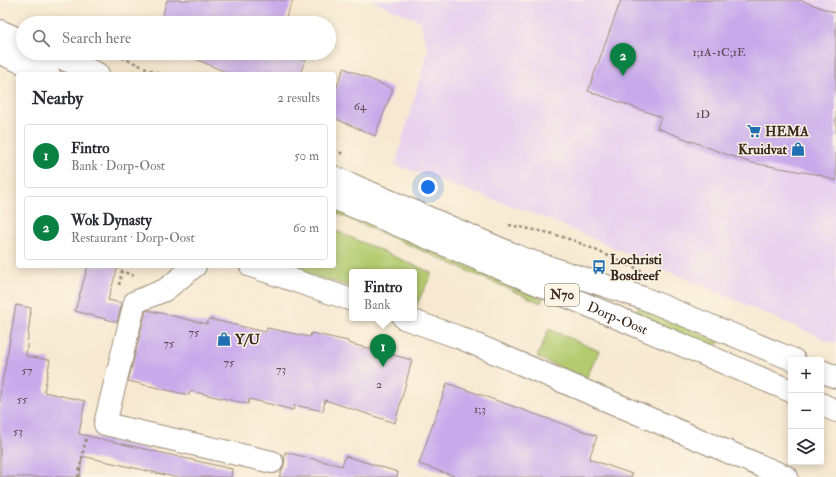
<!DOCTYPE html>
<meta charset="utf-8">
<style>
:root{--surface:#fff;--page:#f2f2f3;--text:#2b2b33;--muted:#7c7c81;--line:#e1e1e2;--accent:#0b8043}
body{margin:0;font-family:"IM FELL Double Pica",serif;background:var(--page);color:var(--text)}
.controls{position:absolute;right:12px;bottom:12px;display:grid;overflow:hidden;border-radius:4px;box-shadow:0 2px 10px #0003}
.controls button{width:36px;height:36px;display:grid;place-items:center;padding:0;border:0;border-bottom:1px solid var(--line);background:var(--surface);color:var(--text);font:20px sans-serif}
.you{position:absolute;left:428px;top:187px;width:14px;height:14px;margin:-10px;border:3px solid #fff;border-radius:50%;background:#1a73e8;box-shadow:0 0 0 6px #1a73e833}
.badge{display:grid;place-items:center;width:26px;height:26px;border-radius:50%;background:var(--accent);color:#fff;font-size:13px;font-weight:700}
.pin{position:absolute;translate:-50% -33px;filter:drop-shadow(0 1px 2px #0008)}
.pin::after{content:'';position:absolute;top:21px;width:14px;height:12px;background:inherit;clip-path:polygon(0 0,100% 0,50% 100%)}
.popup{position:absolute;left:349px;top:269px;width:68px;height:52px;box-sizing:border-box;display:grid;place-content:center;border-radius:4px;background:var(--surface);filter:drop-shadow(0 1px 3px #0005);font-size:13px;white-space:nowrap;color:var(--muted)}
.popup b{font-size:15px;color:var(--text)}
.popup::after{content:'';position:absolute;left:50%;top:100%;margin-left:-8px;border:8px solid transparent;border-top-color:var(--surface)}
.list{margin:0;padding:0;list-style:none}
h2{display:flex;justify-content:space-between;align-items:center;height:52px;margin:0;padding:0 16px;font-size:17px}
h2 small{font-size:13px;font-weight:400;color:var(--muted)}
.list li{display:grid;grid-template-columns:26px 1fr auto;gap:12px;align-items:center;box-sizing:border-box;height:64px;margin:0 8px 8px;padding:0 8px;border:1px solid var(--line);border-radius:4px}
.list b{display:block;font-size:15px;white-space:nowrap}
.list p{margin:0;font-size:13px;white-space:nowrap;color:var(--muted)}
.list em{font-size:13px;font-style:normal;color:var(--muted)}
.icon{flex:none;width:22px;height:22px;fill:none;stroke:currentColor;stroke-width:2;stroke-linecap:round;stroke-linejoin:round}
.map{position:relative;flex:none;width:836px;height:477px;overflow:hidden}
.search{position:absolute;background:var(--surface);box-shadow:0 2px 10px #0003;left:16px;top:16px;width:320px;height:44px;display:flex;align-items:center;gap:10px;box-sizing:border-box;padding:0 14px;border-radius:22px;color:var(--muted);font-size:15px}
.panel{position:absolute;background:var(--surface);box-shadow:0 2px 10px #0003;left:16px;top:72px;width:320px;height:196px;border-radius:4px}
.map>svg:first-child{display:block}
.built{fill:#e8d2ee}
.green{fill:#b4cb70;stroke:#787a47}
.building{fill:#c8aaeb}
.lines{fill:none;stroke-linecap:round;stroke-linejoin:round}
.minor-casing{stroke:#998a78;stroke-width:24}
.major-casing{stroke:#998a78;stroke-width:24}
.path{stroke:#998a78;stroke-width:2.5;stroke-dasharray:3 3;stroke-linecap:butt}
.minor{stroke:#fff;stroke-width:22}
.major{stroke:#fff;stroke-width:22}
.labels{text-anchor:middle;dominant-baseline:central;stroke-width:3;stroke-linejoin:round;paint-order:stroke}
.number-label{font-size:12px;fill:#5e4a51}
.shield{fill:#fcf5e5;stroke:#75675a;stroke-width:1}
.shield-label{font-size:13px;font-weight:bold;fill:#3b2a1e}
.poi-label{font-size:14px;font-weight:bold;fill:#3b2a1e;stroke:#fcf5e5;text-anchor:start}
.street-label{font-size:14px;fill:#3b2a1e;stroke:#fcf5e5}
</style>
<div class="map">
<svg width="836" height="477" viewBox="0 0 836 477">
<rect width="100%" height="100%" fill="#fcf5e5"/>
<filter id="ink" filterUnits="userSpaceOnUse"><feTurbulence type="fractalNoise" baseFrequency=".025" numOctaves="2"/><feDisplacementMap in="SourceGraphic" scale="8" xChannelSelector="R" yChannelSelector="G"/><feConvolveMatrix kernelMatrix="1 2 1 2 8 2 1 2 1" color-interpolation-filters="sRGB"/></filter>
<filter id="wash" filterUnits="userSpaceOnUse"><feTurbulence type="fractalNoise" baseFrequency=".012" numOctaves="4" result="noise"/><feDisplacementMap in="SourceGraphic" scale="16" xChannelSelector="R" yChannelSelector="G"/><feGaussianBlur stdDeviation="0.9" result="paint"/><feColorMatrix in="noise" values="0 0 0 0 0 0 0 0 0 0 0 0 0 0 0 0 0 1.4 0 .05"/><feComposite in="paint" operator="in"/></filter>
<g filter="url(#wash)">
<rect width="100%" height="100%" fill="#f7e9d1"/>
<path class="built" d="M371,0H836V344L543,217L395,165L428,50L420,21Z"/>
<g class="green">
<path d="M334,208L543,299L541,303L334,212Z"/>
<path d="M334,230L432,273L415,308L414,272H352V287L318,277L274,266H334Z"/>
<path d="M638,306L720,342L711,348L635,315Z"/>
<path d="M549,329L599,351L586,379L537,357Z"/>
</g>
<g id="blocks">
<g class="building">
<path d="M167,0H293L284,22L285,23H160Z"/>
<path d="M621,0H800L836,13V181L820,175L752,163L720,152L657,128L661,117L588,91Z"/>
<path d="M182,53H308L300,74H230Z"/>
<path d="M344,68L393,89L375,136L334,118V94Z"/>
<path d="M88,266H118L108,300L122,303L117,322L75,311Z"/>
<path d="M16,305L31,308L26,356L50,360L44,392L85,401L79,434L232,469L231,477H174L82,456L80,477H0V395Z"/>
<path d="M148,310L207,324L209,319L266,332L267,328L310,337L311,333L348,341V343L412,360L395,423L325,400L323,411L295,405L293,410L249,399L248,404L190,391L189,395L128,381L146,311Z"/>
<path d="M447,383L597,436L589,459L632,474L631,477H457L419,464Z"/>
<path d="M285,452L342,466L345,456L398,472L397,477H279L284,465Z"/>
</g>
</g>
</g>
<g filter="url(#ink)">
<use href="#blocks" fill-opacity="0" stroke="#998a78" stroke-width="1"/>
<g class="lines">
<defs>
<g id="minor">
<path d="M195,266L165,290L135,302L105,424L272,462"/>
<path d="M251,266L352,300"/>
<path d="M404,318L458,337L787,477"/>
</g>
<g id="major">
<path d="M0,31L23,41"/>
<path d="M0,53L49,74"/>
<path d="M50,53L98,74"/>
<path d="M334,177L524,259L643,298L794,360"/>
<path id="s1" d="M334,198L791,391"/>
<path d="M821,371L836,377"/>
<path d="M821,404L836,411"/>
</g>
</defs>
<use href="#minor" class="minor-casing"/>
<use href="#major" class="major-casing"/>
<g class="path">
<path d="M111,53L160,74"/>
<path d="M334,150L343,154"/>
<path d="M509,225L550,233L575,241L647,273"/>
<path d="M119,285L122,271L134,276"/>
<path d="M78,477L86,438"/>
</g>
<use href="#minor" class="minor"/>
<use href="#major" class="major"/>
</g>
</g>
<defs>
<symbol id="supermarket-bare" viewBox="-9 -9 18 18"><path d="M-6-5.5h2.5l.6 2H6L4.5 2H-2.5L-4.4-4H-6ZM-1.5 3.2a1.3 1.3 0 1 0 .1 0ZM3 3.2a1.3 1.3 0 1 0 .1 0Z" fill="#1f6fb2" stroke="#fcf5e5" stroke-width="2.5" paint-order="stroke"/></symbol>
<symbol id="shop-bare" viewBox="-9 -9 18 18"><path d="M-5-2.5h2.3a2.7 3.5 0 0 1 5.4 0H5L5.5 6h-11ZM-1.5-2.5h3a1.5 2.3 0 0 0-3 0Z" fill="#1f6fb2" stroke="#fcf5e5" stroke-width="2.5" paint-order="stroke"/></symbol>
<symbol id="bus-bare" viewBox="-9 -9 18 18"><path d="M-5-6H5V4H4V6H2V4H-2V6H-4V4H-5ZM-3.5-4V0h7V-4ZM-3.5 1.2v1.5H-2V1.2ZM2 1.2v1.5H3.5V1.2Z" fill="#1f6fb2" stroke="#fcf5e5" stroke-width="2.5" paint-order="stroke"/></symbol>
</defs>
<g fill-rule="evenodd">
<use href="#supermarket-bare" x="744" y="121" width="20" height="20"/>
<use href="#shop-bare" x="788" y="139" width="20" height="20"/>
<use href="#bus-bare" x="589" y="257" width="20" height="20"/>
<use href="#shop-bare" x="214" y="329" width="20" height="20"/>
</g>
<g class="labels">
<g class="number-label">
<text x="719" y="52">1;1A-1C;1E</text>
<text x="360" y="106">64</text>
<text x="703" y="114">1D</text>
<text x="194" y="332">75</text>
<text x="169" y="343">75</text>
<text x="229" y="362">75</text>
<text x="281" y="369">73</text>
<text x="27" y="370">57</text>
<text x="379" y="384">2</text>
<text x="22" y="399">55</text>
<text x="480" y="409">1;3</text>
<text x="18" y="431">53</text>
</g>
<rect class="shield" x="545" y="284" width="34" height="22" rx="3"/>
<g class="shield-label">
<text x="562" y="295">N70</text>
</g>
<g class="poi-label">
<text x="765" y="131">HEMA</text>
<text x="787" y="149" text-anchor="end">Kruidvat</text>
<text x="610" y="259">Lochristi<tspan x="610" dy="16">Bosdreef</tspan></text>
<text x="235" y="339">Y/U</text>
</g>
<g class="street-label">
<text stroke="none"><textPath href="#s1" startOffset="308">Dorp-Oost</textPath></text>
</g>
</g>
</svg>
<div class="controls">
<button>+</button>
<button>−</button>
<button><svg class="icon" aria-label="layers" viewBox="0 0 24 24"><path d="M12 4l9 5-9 5-9-5zM3 14l9 5 9-5"/></svg></button>
</div>
<div class="you"></div>
<div class="pin badge" style="left:383px;top:367px">1</div>
<div class="popup"><b>Fintro</b>Bank</div>
<div class="pin badge" style="left:623px;top:76px">2</div>
<div class="search"><svg class="icon" aria-label="search" viewBox="0 0 24 24"><circle cx="10" cy="10" r="6"/><path d="M15 15l6 6"/></svg>Search here</div>
<section class="panel">
<h2>Nearby<small>2 results</small></h2>
<ul class="list">
<li><span class="badge">1</span><div><b>Fintro</b><p>Bank · Dorp-Oost</p></div><em>50 m</em></li>
<li><span class="badge">2</span><div><b>Wok Dynasty</b><p>Restaurant · Dorp-Oost</p></div><em>60 m</em></li>
</ul>
</section>
</div>
